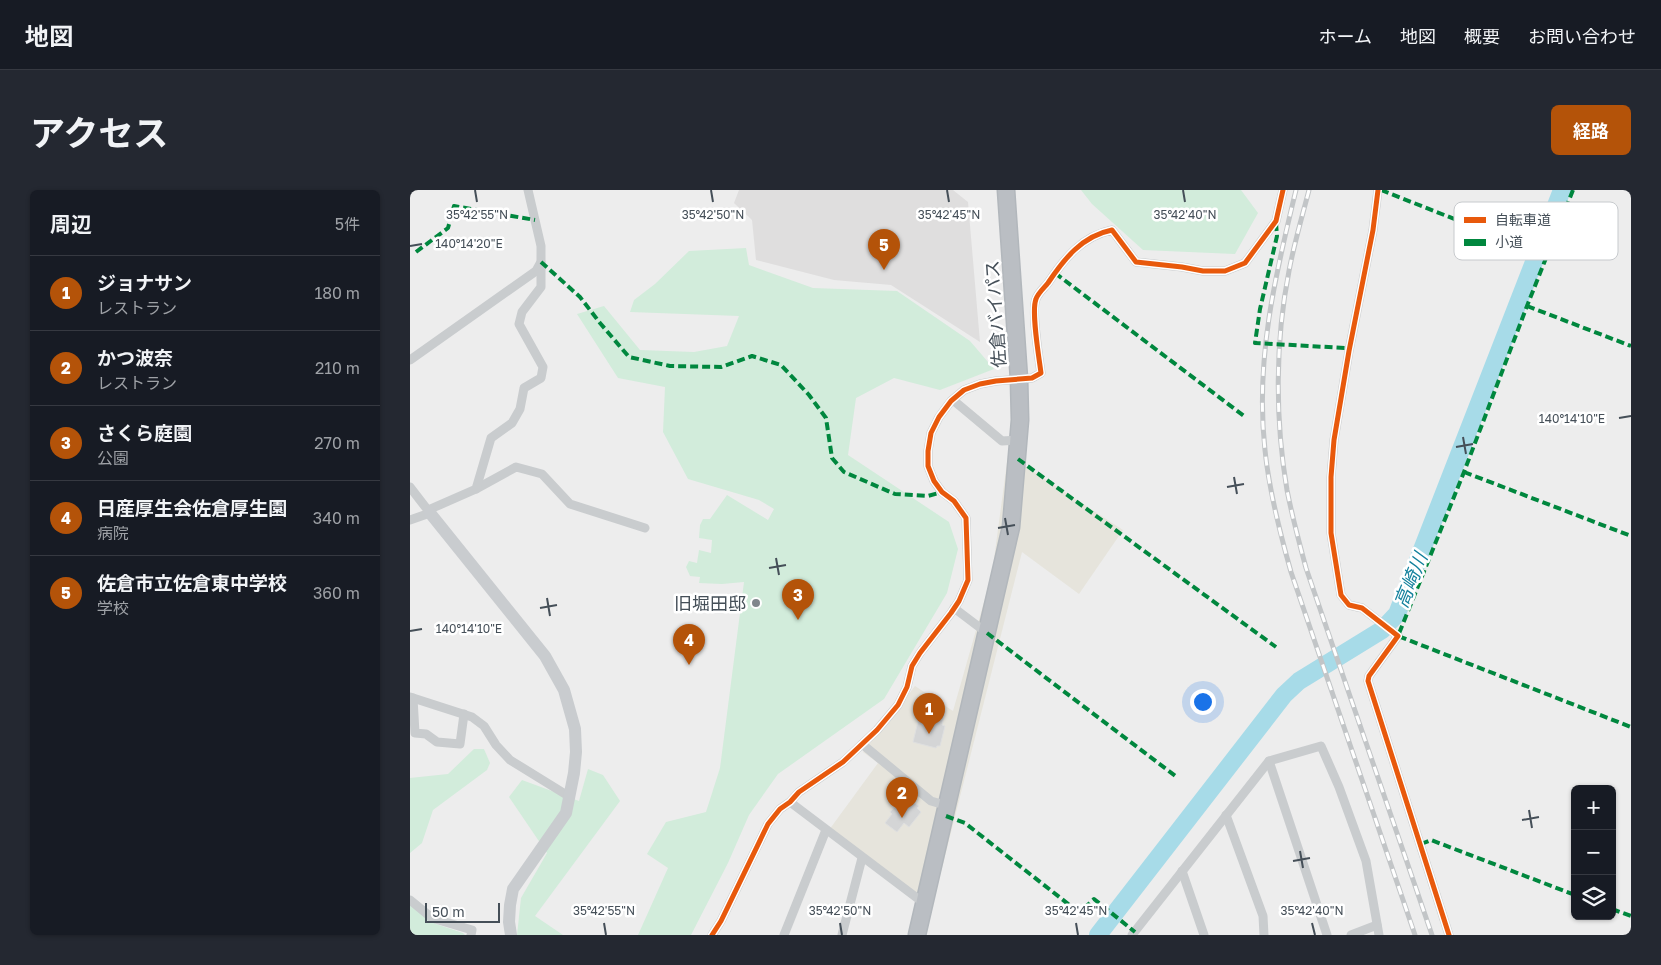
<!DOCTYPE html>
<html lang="ja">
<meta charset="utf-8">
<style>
:root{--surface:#171b24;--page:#242831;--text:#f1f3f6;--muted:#9ea1a6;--line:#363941;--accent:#b45309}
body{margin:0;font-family:"Golos Text","Noto Sans JP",sans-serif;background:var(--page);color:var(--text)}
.controls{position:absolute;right:15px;bottom:15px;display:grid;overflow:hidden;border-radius:8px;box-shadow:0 1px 4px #0004}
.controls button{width:45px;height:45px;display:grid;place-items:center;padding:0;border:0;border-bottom:1px solid var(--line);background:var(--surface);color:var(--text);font:25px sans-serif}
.scale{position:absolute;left:15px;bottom:12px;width:75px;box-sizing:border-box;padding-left:5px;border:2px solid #454f58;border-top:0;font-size:14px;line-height:18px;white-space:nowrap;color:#454f58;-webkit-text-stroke:4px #fff;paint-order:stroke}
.you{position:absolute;left:792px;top:511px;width:18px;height:18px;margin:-12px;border:4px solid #fff;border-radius:50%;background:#1a73e8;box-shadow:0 0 0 8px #1a73e833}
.badge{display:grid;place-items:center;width:32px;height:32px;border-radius:50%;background:var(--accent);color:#fff;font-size:16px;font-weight:700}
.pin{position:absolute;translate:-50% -41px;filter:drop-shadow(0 1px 2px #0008)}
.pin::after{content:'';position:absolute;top:26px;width:18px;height:15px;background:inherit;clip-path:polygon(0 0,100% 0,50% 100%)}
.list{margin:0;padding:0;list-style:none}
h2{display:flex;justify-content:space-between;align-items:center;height:65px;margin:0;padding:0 20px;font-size:21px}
h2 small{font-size:16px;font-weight:400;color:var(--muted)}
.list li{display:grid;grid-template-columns:32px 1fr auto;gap:15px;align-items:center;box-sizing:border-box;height:75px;padding:0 20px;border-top:1px solid var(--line)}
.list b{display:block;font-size:19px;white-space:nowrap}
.list p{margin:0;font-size:16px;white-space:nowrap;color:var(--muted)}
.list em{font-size:16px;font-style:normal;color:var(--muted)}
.icon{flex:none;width:28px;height:28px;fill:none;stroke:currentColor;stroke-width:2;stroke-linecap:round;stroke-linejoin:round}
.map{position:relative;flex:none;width:1221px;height:745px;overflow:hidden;border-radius:8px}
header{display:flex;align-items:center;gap:30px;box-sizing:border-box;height:70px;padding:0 25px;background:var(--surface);border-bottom:1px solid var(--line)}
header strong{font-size:24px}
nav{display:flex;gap:28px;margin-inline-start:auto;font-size:18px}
.intro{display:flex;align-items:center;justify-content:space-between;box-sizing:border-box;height:120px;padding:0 30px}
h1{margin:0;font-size:35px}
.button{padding:12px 22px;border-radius:8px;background:var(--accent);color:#fff;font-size:18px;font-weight:700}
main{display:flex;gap:30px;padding:0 30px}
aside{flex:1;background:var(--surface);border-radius:8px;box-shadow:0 1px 4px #0004}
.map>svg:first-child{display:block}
.commercial{fill:#e6e4dc}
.education{fill:#dfdede}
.green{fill:#d2ecdb}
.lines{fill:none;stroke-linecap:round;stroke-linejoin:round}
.river{stroke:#a7dbe8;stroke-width:18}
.building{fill:#d4d5d6;stroke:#dedfe0}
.highway-casing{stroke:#b2b7bc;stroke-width:19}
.street{stroke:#c9ccce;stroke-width:9}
.secondary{stroke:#c9cccf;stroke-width:12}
.highway{stroke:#babec3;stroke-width:16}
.rail-casing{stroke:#c2c5c7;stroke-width:5}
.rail{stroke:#fff;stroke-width:3;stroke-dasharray:9;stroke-linecap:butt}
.quiet{stroke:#00873e;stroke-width:4;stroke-dasharray:8 4;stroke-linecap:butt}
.cycleway-casing{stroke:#fff;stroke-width:8}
.cycleway{stroke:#e8590c;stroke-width:5}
.ticks{fill:none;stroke:#454f58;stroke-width:2}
.poi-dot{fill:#80868c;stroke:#fff;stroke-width:2}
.labels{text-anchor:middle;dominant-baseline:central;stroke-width:5;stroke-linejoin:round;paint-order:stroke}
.street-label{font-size:18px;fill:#454f58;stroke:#fff}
.poi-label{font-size:18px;fill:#454f58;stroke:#fff;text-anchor:end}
.water-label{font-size:19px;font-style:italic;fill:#13819d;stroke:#fff}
.key{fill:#fff;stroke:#c7cacd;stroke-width:1}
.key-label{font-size:14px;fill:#454f58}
.ticks-label{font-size:12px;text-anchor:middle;fill:#454f58;stroke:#fff;stroke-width:5;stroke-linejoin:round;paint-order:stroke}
</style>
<header>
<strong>地図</strong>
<nav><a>ホーム</a><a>地図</a><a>概要</a><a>お問い合わせ</a></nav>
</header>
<div class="intro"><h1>アクセス</h1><a class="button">経路</a></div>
<main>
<aside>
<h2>周辺<small>5件</small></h2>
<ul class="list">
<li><span class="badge">1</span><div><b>ジョナサン</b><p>レストラン</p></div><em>180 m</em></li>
<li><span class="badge">2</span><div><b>かつ波奈</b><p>レストラン</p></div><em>210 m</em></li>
<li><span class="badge">3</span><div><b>さくら庭園</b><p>公園</p></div><em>270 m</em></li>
<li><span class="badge">4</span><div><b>日産厚生会佐倉厚生園</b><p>病院</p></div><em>340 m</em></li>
<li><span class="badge">5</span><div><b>佐倉市立佐倉東中学校</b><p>学校</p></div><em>360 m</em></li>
</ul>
</aside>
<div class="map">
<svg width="1221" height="745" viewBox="0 0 1221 745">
<rect width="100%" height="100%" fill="#ededed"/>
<path class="commercial" d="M598,265L713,340L669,404L612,362L515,745H501L512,707L419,640L468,573L453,562L505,496L543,521L582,384Z"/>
<path class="education" d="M329,0H543L558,12L570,152L481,95L424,90L346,70L342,30L324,13Z"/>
<g class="green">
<path d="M671,0H831L848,23L825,64L733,60L682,14Z"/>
<path d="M336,58L339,75L403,98L487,101L560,151L584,179L530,200L484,188L446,208L438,265L539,332L548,359L537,403L474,509L368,584L339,625L318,673L281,745H228L258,678L237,664L256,632L296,622L310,578L334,392L312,394L289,393L290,387L280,386L276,377L279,371L287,373L289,360L301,363L302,350L289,348L290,335L293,329H300L317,305L358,330L364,319L349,310L278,289L253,242L255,197L208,188L167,124L194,116L230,160L284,162L317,156L329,126L220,122L224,110L245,94L279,61Z"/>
<path d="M64,559H74L80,573L77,580L23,620L12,653L0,663V588L38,584Z"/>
<path d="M178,579L193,585L210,611L125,726L153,745H107L111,708L137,663L99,607L112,590L169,611Z"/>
<path d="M0,715L26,734L53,743L55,745H0Z"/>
</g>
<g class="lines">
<path class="river" d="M688,745L874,505L889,491L972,440L987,424L1152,0"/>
</g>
<g class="building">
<path d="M512,515L535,521L532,535L535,536L530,556H527L526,558L503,552Z"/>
<path d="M495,606L509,616L507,618L511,622L499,637L494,633L487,642L475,633L482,624L480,622Z"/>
</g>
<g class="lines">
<defs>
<path id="highway" d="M507,745L601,337L610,230L609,189L596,0"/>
</defs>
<use href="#highway" class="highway-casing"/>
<g class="street">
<path d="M968,0L963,40L939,161L924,250L921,287V343L931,405L939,415L952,418L988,446L959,486L958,491L1039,745"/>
<path d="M0,170L126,81L131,72V56L118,0"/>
<path d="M543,210L592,251L610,250"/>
<path d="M0,297L20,323L0,330"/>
<path d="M66,299L106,277L132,284L160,314L235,338"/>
<path d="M18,320L66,299L81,248L102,233L110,219L114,198L131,188L133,177L109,134L112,122L131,97V72"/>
<path d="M544,418L577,443"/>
<path d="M0,507L62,527L74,536L86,555L100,570L160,607"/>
<path d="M3,508L5,543L16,544L27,552L50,554L54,524"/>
<path d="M452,554L521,611L538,616"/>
<path d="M859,571L917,745"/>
<path d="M380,612L515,714"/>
<path d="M816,625L853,726L854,745"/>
<path d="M772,681L794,745"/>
<path d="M0,710L22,728L62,740L61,745"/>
<path d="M302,745L311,731L358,634L370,619L380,612L389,602L433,572L467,540L488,515L497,497L502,476L510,463L541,423L549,411L558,390L556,328L544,311L532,302L524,291L518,276V261L521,243L529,227L541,211L554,200L570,194L586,191L622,188L631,183C629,167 621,121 626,109C628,103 634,98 638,93C654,69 672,46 702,40L726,72L772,77L793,81H815L835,73L866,31L873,0"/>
<path d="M374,745L416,640"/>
<path d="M432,745L452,668"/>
<path d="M722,745L859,571L911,556L929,597L956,671L969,745"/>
<path d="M941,745L967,735"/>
</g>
<path class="secondary" d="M20,323L135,466L154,500L165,539L166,562L164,583L156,623L103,699L100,715L99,732L101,745"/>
<use href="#highway" class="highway"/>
<defs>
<g id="rail">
<path d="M886,0C865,86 845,171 855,260C859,301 870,343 881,382L1005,745"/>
<path d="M899,0C892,27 884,54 879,81C865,152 865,229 877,300C882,326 889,352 896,378L1022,745"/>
</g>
</defs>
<use href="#rail" class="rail-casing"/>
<use href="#rail" class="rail"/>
<g class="quiet">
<path d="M971,0L1100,51"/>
<path d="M1163,0L1117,116L1054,282L988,446L1221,537"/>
<path d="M866,33L867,46L850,119L845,153L935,158"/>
<path d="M6,62L38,38L44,16L125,30"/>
<path d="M131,72L170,107L190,133L219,167L260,176L311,177L342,166L371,175L399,205L416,228L422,268L434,282L485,304L518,306L532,302"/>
<path d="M645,83L834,226"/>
<path d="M1117,116L1221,156"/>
<path d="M608,269L866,457"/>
<path d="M1054,282L1221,346"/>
<path d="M577,443L768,588"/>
<path d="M536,626L555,633L662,717C673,720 676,717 684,709L725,742"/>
<path d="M1011,654L1021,650L1165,705"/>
<path d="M1202,719L1221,726"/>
</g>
<defs>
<g id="cycleway">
<path d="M968,0L963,40L939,161L924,250L921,287V343L931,405L939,415L952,418L988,446L959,486L958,491L1039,745"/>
<path d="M302,745L311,731L358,634L370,619L380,612L389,602L433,572L467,540L488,515L497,497L502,476L510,463L541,423L549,411L558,390L556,328L544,311L532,302L524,291L518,276V261L521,243L529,227L541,211L554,200L570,194L586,191L622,188L631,183C629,167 621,121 626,109C628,103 634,98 638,93C654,69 672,46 702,40L726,72L772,77L793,81H815L835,73L866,31L873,0"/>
</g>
</defs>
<use href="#cycleway" class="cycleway-casing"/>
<use href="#cycleway" class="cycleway"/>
</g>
<path class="ticks" d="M65,0L67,12M301,0L303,12M537,0L539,12M773,0L775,12M0,56L12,54M1209,228L1221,226M1053,247L1056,264M1046,257L1063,254M824,287L827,304M817,297L834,294M595,328L598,345M588,338L605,335M366,368L369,385M359,378L376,375M137,408L140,426M130,418L147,415M0,441L12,439M1119,620L1122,638M1112,630L1129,627M890,661L893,678M883,671L900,668M194,733L196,745M430,733L432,745M666,733L668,745M902,733L905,745"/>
<circle class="poi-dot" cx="346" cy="413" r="5"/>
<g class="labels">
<g class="street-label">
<text transform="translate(585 124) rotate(-94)">佐倉バイパス</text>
</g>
<g class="poi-label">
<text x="336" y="413">旧堀田邸</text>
</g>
<g class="water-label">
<text transform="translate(1000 390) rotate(-68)">高崎川</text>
</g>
</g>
<rect x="1044" y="12" width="164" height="58" rx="8" class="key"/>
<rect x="1054" y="27" width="22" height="6" fill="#e8590c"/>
<rect x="1054" y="49" width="22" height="7" fill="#00873e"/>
<g class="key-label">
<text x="1085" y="35">自転車道</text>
<text x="1085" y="57">小道</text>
</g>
<g class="ticks-label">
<text x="67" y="29">35°42'55"N</text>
<text x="303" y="29">35°42'50"N</text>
<text x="539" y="29">35°42'45"N</text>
<text x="775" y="29">35°42'40"N</text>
<text x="59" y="58">140°14'20"E</text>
<text x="1162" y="233">140°14'10"E</text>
<text x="59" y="443">140°14'10"E</text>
<text x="194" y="725">35°42'55"N</text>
<text x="430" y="725">35°42'50"N</text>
<text x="666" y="725">35°42'45"N</text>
<text x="902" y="725">35°42'40"N</text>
</g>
</svg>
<div class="controls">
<button>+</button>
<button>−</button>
<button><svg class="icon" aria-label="layers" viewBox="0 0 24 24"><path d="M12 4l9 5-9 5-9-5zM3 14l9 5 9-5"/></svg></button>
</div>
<div class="scale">50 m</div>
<div class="you"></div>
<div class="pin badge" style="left:519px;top:544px">1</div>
<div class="pin badge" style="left:492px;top:628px">2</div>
<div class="pin badge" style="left:388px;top:430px">3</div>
<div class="pin badge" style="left:279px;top:475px">4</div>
<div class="pin badge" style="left:474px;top:80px">5</div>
</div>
</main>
